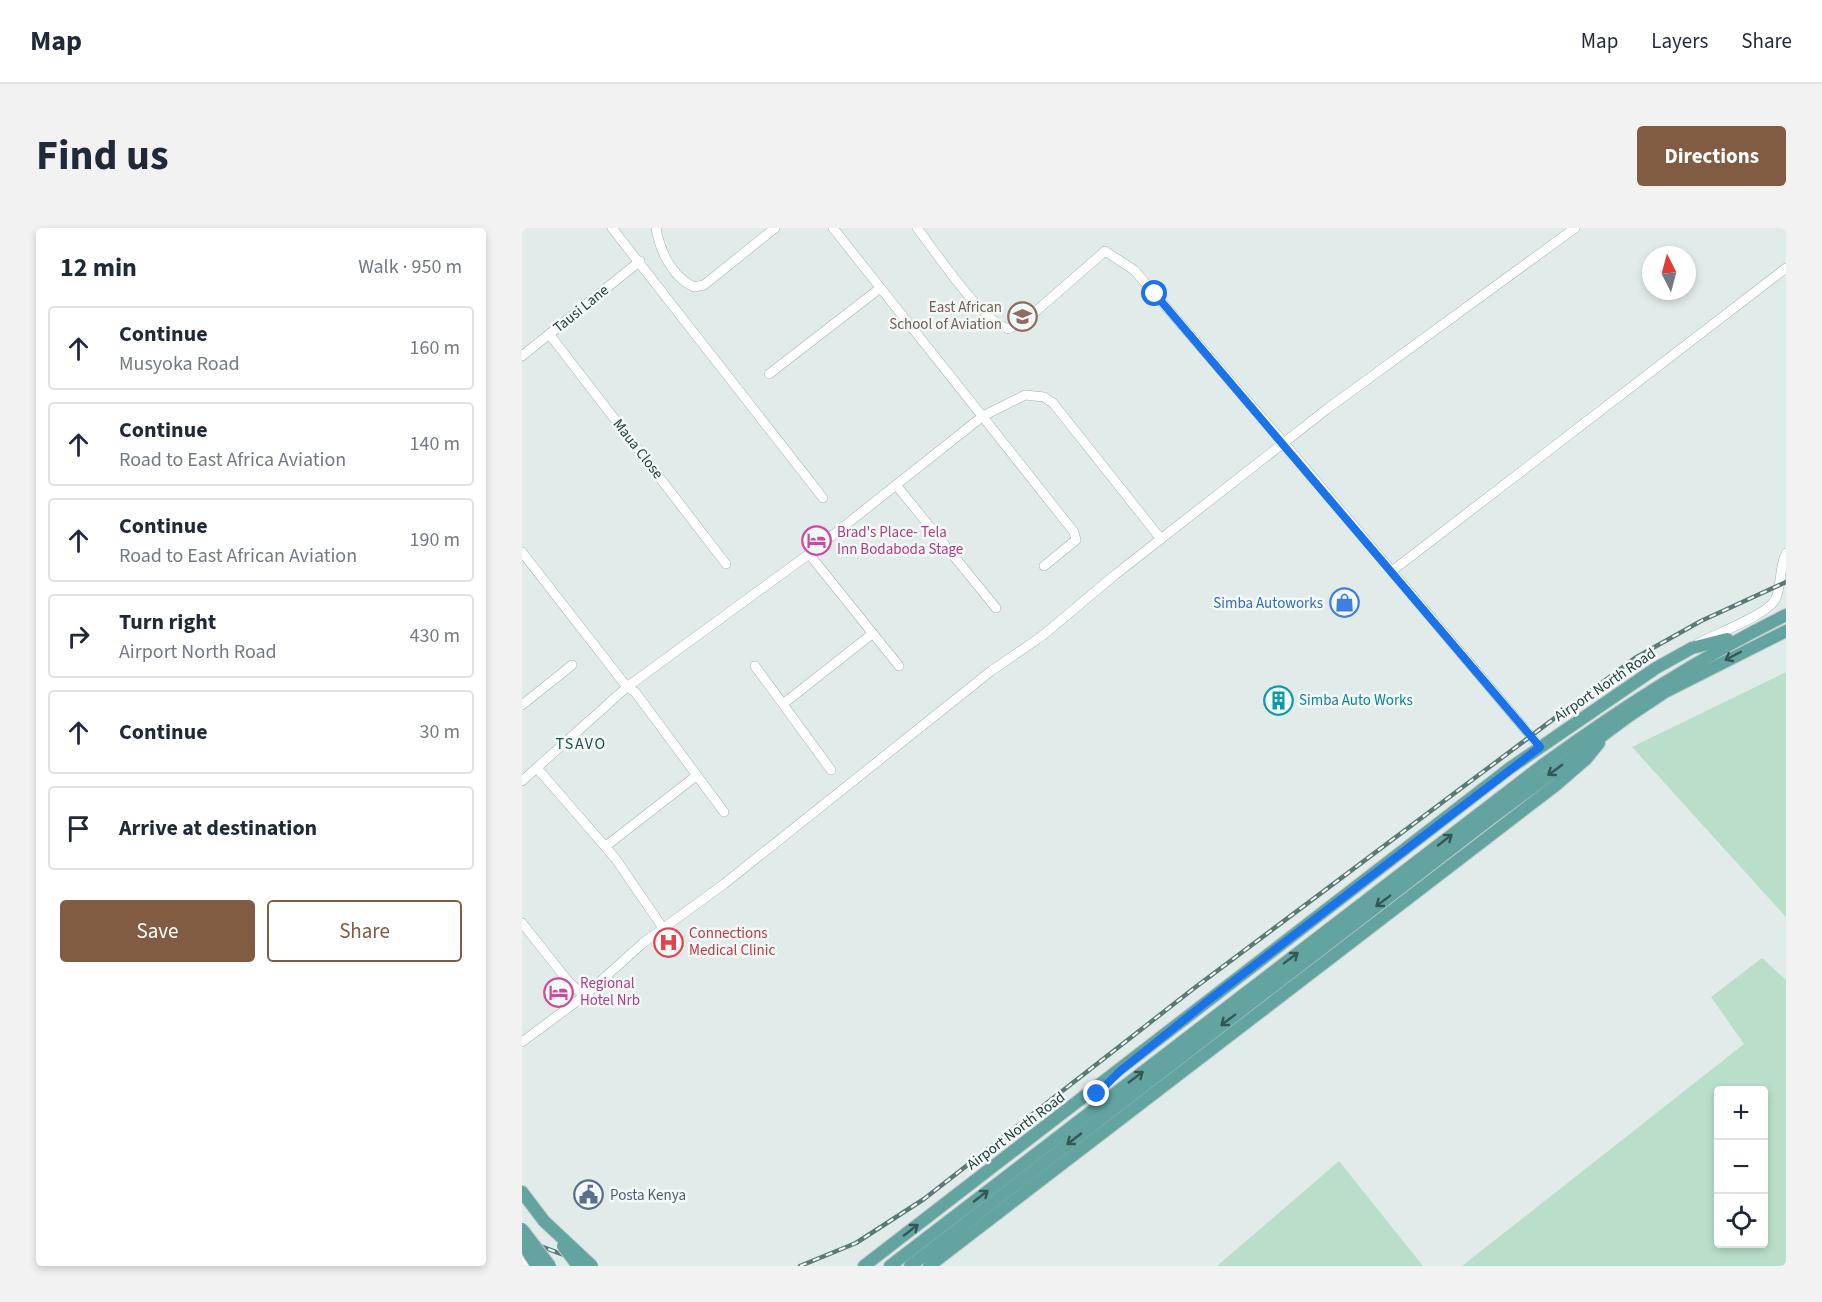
<!DOCTYPE html>
<meta charset="utf-8">
<style>
:root{--surface:#fff;--page:#f2f2f3;--text:#1f2937;--muted:#747a83;--line:#e0e1e3;--accent:#815c43}
body{margin:0;font-family:"Source Sans 3",sans-serif;background:var(--page);color:var(--text)}
.controls{position:absolute;right:18px;bottom:18px;display:grid;overflow:hidden;border-radius:6px;box-shadow:0 3px 9px #0003}
.controls button{width:54px;height:54px;display:grid;place-items:center;padding:0;border:0;border-bottom:2px solid var(--line);background:var(--surface);color:var(--text);font:30px sans-serif}
.compass{position:absolute;left:1120px;top:18px;width:54px;height:54px;border-radius:50%;background:var(--surface);box-shadow:0 3px 9px #0003;rotate:354deg}
.stop{position:absolute;width:18px;height:18px;margin:-14px;border:4px solid #1a73e8;border-radius:50%;background:#fff}
.stop.end{background:#1a73e8;border-color:#fff;box-shadow:0 2px 6px #0008}
.list{margin:0;padding:0;list-style:none}
h2{display:flex;justify-content:space-between;align-items:center;height:78px;margin:0;padding:0 24px;font-size:26px}
h2 small{font-size:20px;font-weight:400;color:var(--muted)}
.list li{display:grid;grid-template-columns:39px 1fr auto;gap:18px;align-items:center;box-sizing:border-box;height:84px;margin:0 12px 12px;padding:0 12px;border:2px solid var(--line);border-radius:6px}
.list b{display:block;font-size:22px;white-space:nowrap}
.list p{margin:0;font-size:20px;white-space:nowrap;color:var(--muted)}
.list em{font-size:20px;font-style:normal;color:var(--muted)}
.actions{display:flex;gap:12px;padding:18px 24px}
.actions a{flex:1;padding:14px 0;border:2px solid var(--accent);border-radius:6px;text-align:center;font-size:21px;color:var(--accent)}
.actions .main{background:var(--accent);color:#fff}
.icon{flex:none;width:33px;height:33px;fill:none;stroke:currentColor;stroke-width:2;stroke-linecap:round;stroke-linejoin:round}
.map{position:relative;flex:none;width:1264px;height:1038px;overflow:hidden;border-radius:6px}
header{display:flex;align-items:center;gap:36px;box-sizing:border-box;height:84px;padding:0 30px;background:var(--surface);border-bottom:2px solid var(--line)}
header strong{font-size:28px}
nav{display:flex;gap:33px;margin-inline-start:auto;font-size:21px}
.intro{display:flex;align-items:center;justify-content:space-between;box-sizing:border-box;height:144px;padding:0 36px}
h1{margin:0;font-size:42px}
.button{padding:15px 27px;border-radius:6px;background:var(--accent);color:#fff;font-size:21px;font-weight:700}
main{display:flex;gap:36px;padding:0 36px}
aside{flex:1;background:var(--surface);border-radius:6px;box-shadow:0 3px 9px #0003}
.map>svg:first-child{display:block}
.green{fill:#b9dfca;fill-rule:evenodd}
.lines{fill:none;stroke-linecap:round;stroke-linejoin:round}
.minor-casing{stroke:#a3b4b2;stroke-width:10}
.major-casing{stroke:#c1c9c8;stroke-width:14}
.minor{stroke:#fff;stroke-width:9}
.major{stroke:#63a4a0;stroke-width:12}
.rail-casing{stroke:#5b7a77;stroke-width:4.5}
.rail{stroke:#f2f9f7;stroke-width:2;stroke-dasharray:7;stroke-linecap:butt}
.major-bridge-casing{stroke:#c1c9c8;stroke-width:14;stroke-linecap:butt}
.major-bridge{stroke:#63a4a0;stroke-width:12}
.oneway{stroke:#315855}
.route{stroke:#1a73e8;stroke-width:8}
.labels{text-anchor:middle;dominant-baseline:central;stroke-width:5;stroke-linejoin:round;paint-order:stroke}
.education-label{font-size:15px;fill:#785e54;stroke:#f2f9f7;text-anchor:end}
.street-label{font-size:15px;fill:#203e3c;stroke:#f2f9f7}
.hotel-label{font-size:15px;fill:#b23c85;stroke:#f2f9f7;text-anchor:start}
.shop-label{font-size:15px;fill:#366cbe;stroke:#f2f9f7;text-anchor:end}
.culture-label{font-size:15px;fill:#0d838f;stroke:#f2f9f7;text-anchor:start}
.health-label{font-size:15px;fill:#be3a42;stroke:#f2f9f7;text-anchor:start}
.service-label{font-size:15px;fill:#4e5e75;stroke:#f2f9f7;text-anchor:start}
.neighbourhood-label{font-size:16px;letter-spacing:1.5px;fill:#1b514f;stroke:#f2f9f7}
</style>
<header>
<strong>Map</strong>
<nav><a>Map</a><a>Layers</a><a>Share</a></nav>
</header>
<div class="intro"><h1>Find us</h1><a class="button">Directions</a></div>
<main>
<aside>
<h2>12 min<small>Walk · 950 m</small></h2>
<ul class="list">
<li><svg class="icon" aria-label="ahead" viewBox="0 0 24 24"><path d="M12 20V5M6 11l6-6 6 6"/></svg><div><b>Continue</b><p>Musyoka Road</p></div><em>160 m</em></li>
<li><svg class="icon" aria-label="ahead" viewBox="0 0 24 24"><path d="M12 20V5M6 11l6-6 6 6"/></svg><div><b>Continue</b><p>Road to East Africa Aviation</p></div><em>140 m</em></li>
<li><svg class="icon" aria-label="ahead" viewBox="0 0 24 24"><path d="M12 20V5M6 11l6-6 6 6"/></svg><div><b>Continue</b><p>Road to East African Aviation</p></div><em>190 m</em></li>
<li><svg class="icon" aria-label="right" viewBox="0 0 24 24"><path d="M7 20v-9h11M14 6l5 5-5 5"/></svg><div><b>Turn right</b><p>Airport North Road</p></div><em>430 m</em></li>
<li><svg class="icon" aria-label="ahead" viewBox="0 0 24 24"><path d="M12 20V5M6 11l6-6 6 6"/></svg><div><b>Continue</b></div><em>30 m</em></li>
<li><svg class="icon" aria-label="arrive" viewBox="0 0 24 24"><path d="M6 21V4h12l-3 4 3 4H6"/></svg><div><b>Arrive at destination</b></div></li>
</ul>
<div class="actions"><a class="main">Save</a><a>Share</a></div>
</aside>
<div class="map">
<svg width="1264" height="1038" viewBox="0 0 1264 1038">
<rect width="100%" height="100%" fill="#e1ecea"/>
<g class="green">
<path d="M1264,444V689L1110,519Z"/>
<path d="M1240,730L1264,752V1038H940L1222,816L1189,769ZM1242,862V1016H1196V862Z"/>
<path d="M817,933L901,1038H695Z"/>
</g>
<g class="lines">
<defs>
<g id="minor">
<path d="M90,0L301,270"/>
<path d="M134,0C138,23 150,49 172,59L182,57L253,0"/>
<path d="M311,0L552,304L554,312L522,338"/>
<path d="M395,0C414,24 460,95 487,101L505,91L583,23L612,42L762,215L1018,519"/>
<path d="M28,107L204,336"/>
<path d="M0,128L118,33"/>
<path d="M247,146L357,61"/>
<path d="M374,257L474,380"/>
<path d="M0,324L105,459L113,464L125,480L202,584"/>
<path d="M287,326L377,438"/>
<path d="M870,343L1264,40"/>
<path d="M1177,415C1193,406 1248,386 1254,370C1260,355 1257,340 1264,325"/>
<path d="M233,438L309,542"/>
<path d="M261,476L350,406"/>
<path d="M0,477L50,437"/>
<path d="M15,540L93,630L141,700"/>
<path d="M0,553L105,459L287,326L461,188L503,167L522,169L531,175L639,311"/>
<path d="M84,618L174,548"/>
<path d="M0,695L46,753L62,768"/>
<path d="M0,814L62,768L121,715L202,656L469,443L520,408L594,346L805,181L1053,0"/>
<path d="M0,1031L7,1038"/>
</g>
<g id="major">
<path d="M0,964L22,993"/>
<path d="M342,1038L988,540L1134,440L1170,420L1205,411"/>
<path d="M368,1038L1022,536C1102,478 1176,431 1264,387"/>
<path d="M388,1038L968,591L1107,488L1143,464L1264,403"/>
<path d="M407,1038L1034,557L1064,531L1077,515"/>
</g>
</defs>
<use href="#minor" class="minor-casing"/>
<use href="#major" class="major-casing"/>
<use href="#minor" class="minor"/>
<use href="#major" class="major"/>
<defs>
<g id="rail">
<path d="M0,1011L71,1038"/>
<path d="M278,1038L334,1015L402,971L671,761L1113,430L1179,393L1264,354"/>
</g>
</defs>
<use href="#rail" class="rail-casing"/>
<use href="#rail" class="rail"/>
<defs>
<g id="major-bridge">
<path d="M22,993L70,1038"/>
<path d="M0,1001L28,1038"/>
<path d="M1,1007L6,1024L15,1038"/>
<path d="M41,1018L56,1038"/>
</g>
</defs>
<use href="#major-bridge" class="major-bridge-casing"/>
<use href="#major-bridge" class="major-bridge"/>
</g>
<defs><path id="oneway-shaft" d="M-6 0H5M1.5-3L5.5 0L1.5 3" fill="none" stroke-width="1.6" stroke-linecap="round" stroke-linejoin="round" transform="scale(1.5)"/></defs>
<g class="oneway">
<use href="#oneway-shaft" transform="translate(1211 428) rotate(152)"/>
<use href="#oneway-shaft" transform="translate(1033 542) rotate(144)"/>
<use href="#oneway-shaft" transform="translate(923 612) rotate(-38)"/>
<use href="#oneway-shaft" transform="translate(861 673) rotate(143)"/>
<use href="#oneway-shaft" transform="translate(769 730) rotate(-37)"/>
<use href="#oneway-shaft" transform="translate(706 792) rotate(143)"/>
<use href="#oneway-shaft" transform="translate(614 849) rotate(-37)"/>
<use href="#oneway-shaft" transform="translate(552 911) rotate(142)"/>
<use href="#oneway-shaft" transform="translate(459 968) rotate(-38)"/>
<use href="#oneway-shaft" transform="translate(389 1002) rotate(-38)"/>
</g>
<g class="lines">
<path class="route" d="M575,866L598,843L683,775L1018,519L633,66"/>
</g>
<defs>
<symbol id="university-ring" viewBox="-11 -11 22 22"><circle r="9.5" fill="#f2f9f7" stroke="#8d6e63" stroke-width="1.5"/><path d="M0-5L7-2L0 1L-7-2ZM-4 1L0 2.5L4 1V4Q0 6-4 4Z" fill="#8d6e63"/></symbol>
<symbol id="hotel-ring" viewBox="-11 -11 22 22"><circle r="9.5" fill="#f2f9f7" stroke="#d1479c" stroke-width="1.5"/><path d="M-6-4.5h1.5V1H6V5H4.5V3h-9V5H-6ZM-4 0a1.8 1.8 0 1 1 3.6 0ZM.5 0V-2.5h3Q6-2.5 6 0Z" fill="#d1479c"/></symbol>
<symbol id="shop-ring" viewBox="-11 -11 22 22"><circle r="9.5" fill="#f2f9f7" stroke="#3f7fe0" stroke-width="1.5"/><path d="M-5-2.5h2.3a2.7 3.5 0 0 1 5.4 0H5L5.5 6h-11ZM-1.5-2.5h3a1.5 2.3 0 0 0-3 0Z" fill="#3f7fe0"/></symbol>
<symbol id="building-ring" viewBox="-11 -11 22 22"><circle r="9.5" fill="#f2f9f7" stroke="#0f9aa8" stroke-width="1.5"/><path d="M-4-6H4V6H1V3H-1V6H-4ZM-2.5-4.3h1.7v1.8h-1.7ZM.8-4.3h1.7v1.8H.8ZM-2.5-1h1.7V.8h-1.7ZM.8-1h1.7V.8H.8Z" fill="#0f9aa8"/></symbol>
<symbol id="hospital-ring" viewBox="-11 -11 22 22"><circle r="9.5" fill="#f2f9f7" stroke="#e0444e" stroke-width="1.5"/><path d="M-5-5h3v3.5h4V-5h3V5h-3V1.5h-4V5h-3Z" fill="#e0444e"/></symbol>
<symbol id="civic-ring" viewBox="-11 -11 22 22"><circle r="9.5" fill="#f2f9f7" stroke="#5c6f8a" stroke-width="1.5"/><path d="M-.6-6.5H3V-4.5H.6V-3L4-1V1h2V6H-6V1h2V-1L-.6-3ZM-1.2 2.5V6h2.4V2.5Z" fill="#5c6f8a"/></symbol>
</defs>
<g fill-rule="evenodd">
<use href="#university-ring" x="484" y="72" width="33" height="33"/>
<use href="#hotel-ring" x="278" y="296" width="33" height="33"/>
<use href="#shop-ring" x="806" y="358" width="33" height="33"/>
<use href="#building-ring" x="740" y="456" width="33" height="33"/>
<use href="#hospital-ring" x="130" y="698" width="33" height="33"/>
<use href="#hotel-ring" x="20" y="748" width="33" height="33"/>
<use href="#civic-ring" x="50" y="950" width="33" height="33"/>
</g>
<g class="labels">
<g class="education-label">
<text x="480" y="79">East African<tspan x="480" dy="17">School of Aviation</tspan></text>
</g>
<g class="street-label">
<text transform="translate(59 81) rotate(-39)">Tausi Lane</text>
<text transform="translate(116 221) rotate(52)">Maua Close</text>
<text transform="translate(1083 457) rotate(-34)">Airport North Road</text>
<text transform="translate(494 903) rotate(-37)">Airport North Road</text>
</g>
<g class="hotel-label">
<text x="315" y="304">Brad's Place- Tela<tspan x="315" dy="17">Inn Bodaboda Stage</tspan></text>
<text x="58" y="755">Regional<tspan x="58" dy="17">Hotel Nrb</tspan></text>
</g>
<g class="shop-label">
<text x="801" y="375">Simba Autoworks</text>
</g>
<g class="culture-label">
<text x="777" y="472">Simba Auto Works</text>
</g>
<g class="health-label">
<text x="167" y="705">Connections<tspan x="167" dy="17">Medical Clinic</tspan></text>
</g>
<g class="service-label">
<text x="88" y="967">Posta Kenya</text>
</g>
<g class="neighbourhood-label">
<text x="59" y="516">TSAVO</text>
</g>
</g>
</svg>
<div class="controls">
<button>+</button>
<button>−</button>
<button><svg class="icon" aria-label="locate" viewBox="0 0 24 24"><circle cx="12" cy="12" r="6"/><path d="M12 2v4M12 18v4M2 12h4M18 12h4"/></svg></button>
</div>
<svg class="compass" viewBox="-18 -18 36 36"><path d="M0-13l5 13h-10z" fill="#e53935"/><path d="M0 13l5-13h-10z" fill="#747a83"/></svg>
<div class="stop" style="left:633px;top:66px"></div>
<div class="stop end" style="left:575px;top:866px"></div>
</div>
</main>
